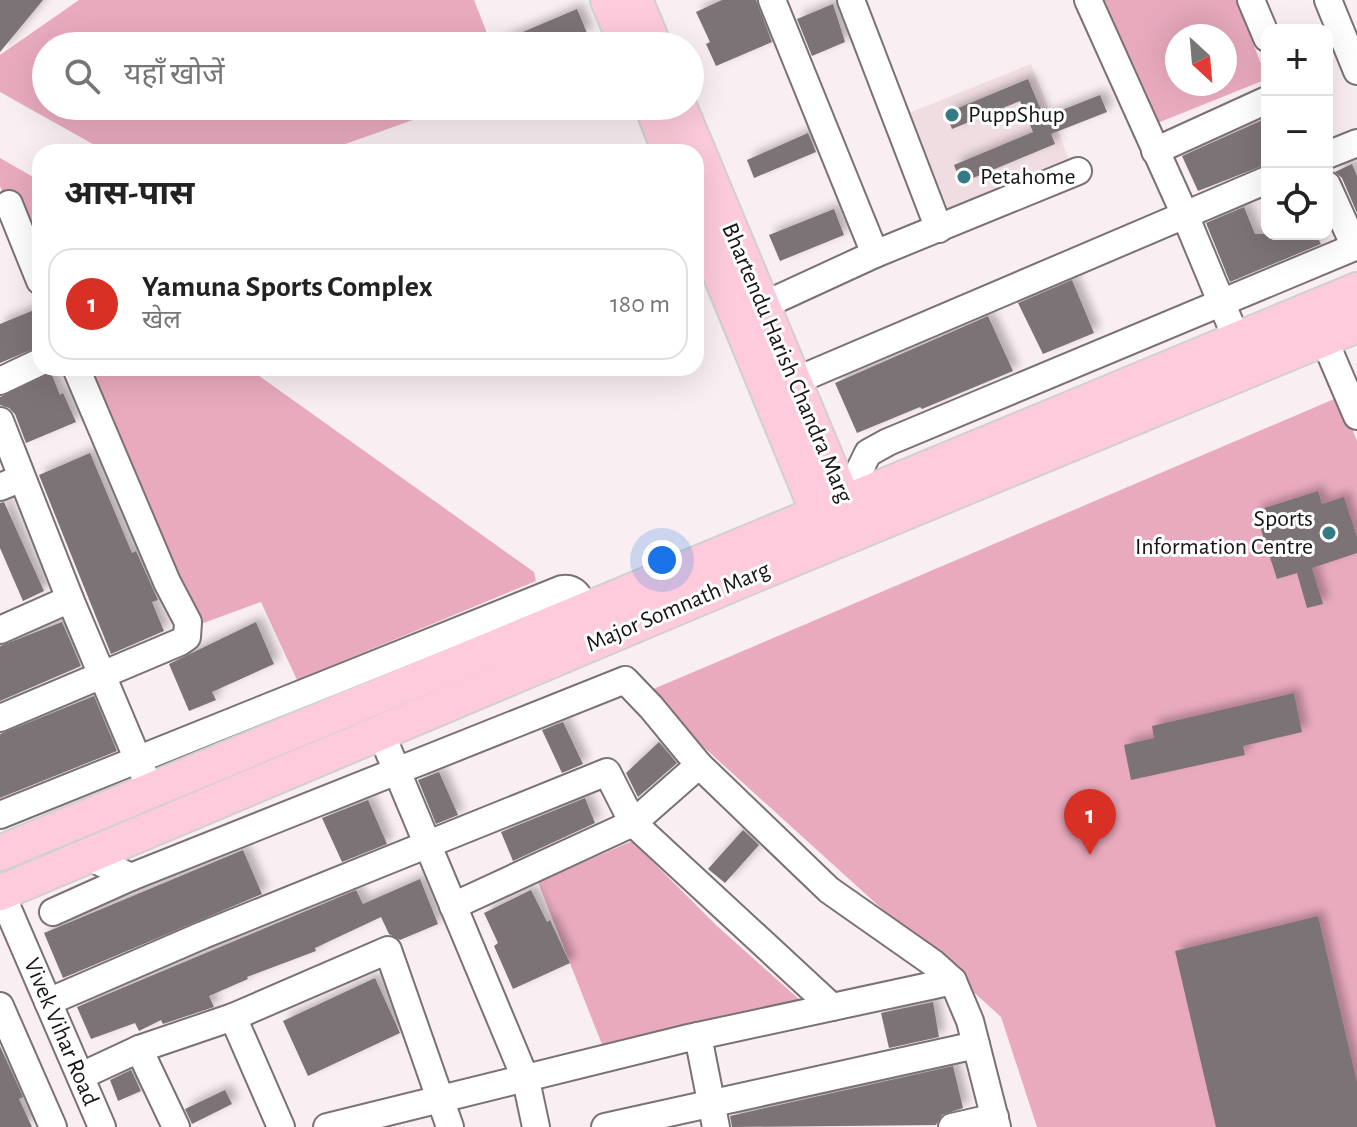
<!DOCTYPE html>
<html lang="hi">
<meta charset="utf-8">
<style>
:root{--surface:#fff;--page:#f2f2f2;--text:#222;--muted:#767676;--line:#e0e0e0;--accent:#d93025}
body{margin:0;font-family:"Alegreya Sans","Noto Sans Devanagari",sans-serif;background:var(--page);color:var(--text)}
.controls{position:absolute;right:24px;top:24px;display:grid;overflow:hidden;border-radius:16px;box-shadow:0 8px 32px #0002}
.controls button{width:72px;height:72px;display:grid;place-items:center;padding:0;border:0;border-bottom:2px solid var(--line);background:var(--surface);color:var(--text);font:40px sans-serif}
.compass{position:absolute;left:1165px;top:24px;width:72px;height:72px;border-radius:50%;background:var(--surface);box-shadow:0 8px 32px #0002;rotate:154deg}
.you{position:absolute;left:662px;top:560px;width:28px;height:28px;margin:-20px;border:6px solid #fff;border-radius:50%;background:#1a73e8;box-shadow:0 0 0 12px #1a73e833}
.badge{display:grid;place-items:center;width:52px;height:52px;border-radius:50%;background:var(--accent);color:#fff;font-size:26px;font-weight:700}
.pin{position:absolute;translate:-50% -66px;filter:drop-shadow(0 2px 4px #0008)}
.pin::after{content:'';position:absolute;top:42px;width:28px;height:24px;background:inherit;clip-path:polygon(0 0,100% 0,50% 100%)}
.list{margin:0;padding:0;list-style:none}
h2{display:flex;justify-content:space-between;align-items:center;height:104px;margin:0;padding:0 32px;font-size:34px}
h2 small{font-size:26px;font-weight:400;color:var(--muted)}
.list li{display:grid;grid-template-columns:52px 1fr auto;gap:24px;align-items:center;box-sizing:border-box;height:112px;margin:0 16px 16px;padding:0 16px;border:2px solid var(--line);border-radius:24px}
.list b{display:block;font-size:30px;white-space:nowrap}
.list p{margin:0;font-size:26px;white-space:nowrap;color:var(--muted)}
.list em{font-size:26px;font-style:normal;color:var(--muted)}
.icon{flex:none;width:44px;height:44px;fill:none;stroke:currentColor;stroke-width:2;stroke-linecap:round;stroke-linejoin:round}
.map{position:relative;flex:none;width:1357px;height:1127px;overflow:hidden}
.search{position:absolute;background:var(--surface);box-shadow:0 8px 32px #0002;left:32px;top:32px;width:672px;height:88px;display:flex;align-items:center;gap:20px;box-sizing:border-box;padding:0 28px;border-radius:44px;color:var(--muted);font-size:30px}
.panel{position:absolute;background:var(--surface);box-shadow:0 8px 32px #0002;left:32px;top:144px;width:672px;height:232px;border-radius:24px}
.map>svg:first-child{display:block}
.built{fill:#f0dde2}
.green{fill:#e9aabe;fill-rule:evenodd}
.building{fill:#7c7376;filter:url(#shadow)}
.lines{fill:none;stroke-linecap:round;stroke-linejoin:round}
.minor-casing{stroke:#7a7173;stroke-width:30}
.major-casing{stroke:#d1d0d0;stroke-width:38}
.minor{stroke:#fff;stroke-width:26}
.major{stroke:#fdcbdb;stroke-width:34}
.poi-dot{fill:#357b86;stroke:#fff;stroke-width:3}
.labels{text-anchor:middle;dominant-baseline:central;stroke-width:6;stroke-linejoin:round;paint-order:stroke}
.poi-label{font-size:24px;fill:#181415;stroke:#fff;text-anchor:start}
.street-label{font-size:24px;fill:#181415;stroke:#fff}
</style>
<div class="map">
<svg width="1357" height="1127" viewBox="0 0 1357 1127">
<defs>
<filter id="shadow"><feDropShadow dx="6" dy="-6" stdDeviation="4" flood-color="#0004"/></filter>
</defs>
<rect width="100%" height="100%" fill="#f9eef1"/>
<path class="built" d="M1031,64L1072,167L950,216L909,113Z"/>
<g class="green">
<path d="M79,0H474L492,46H46V106H452L323,152H107L0,92V55Z"/>
<path d="M1098,0H1236L1267,79L1145,128ZM1177,36H1225V84H1177Z"/>
<path d="M0,158L40,181V278L0,186Z"/>
<path d="M79,368H248L534,572L536,581L297,680L261,602L187,629Z"/>
<path d="M1339,397L1357,441V1127H1037L1001,1017L644,693Z"/>
<path d="M632,841L717,926L801,1001L603,1047L538,882Z"/>
</g>
<g class="building">
<path d="M0,0H43L0,52Z"/>
<path d="M722,0H756L772,42L716,66L706,44L710,42L696,12Z"/>
<path d="M833,4L845,42L812,56L797,19Z"/>
<path d="M577,9L587,33L556,46H490Z"/>
<path d="M1028,79L1044,117L1100,95L1107,112L1051,134L1055,144L961,183L954,165L1033,132L1020,101L952,129L946,113Z"/>
<path d="M1267,118V164L1198,191L1182,156Z"/>
<path d="M808,133L816,152L754,178L747,160Z"/>
<path d="M1352,164L1357,176V213L1342,178L1335,172Z"/>
<path d="M1244,207L1255,234H1316L1321,244L1230,282L1206,223Z"/>
<path d="M834,209L844,235L780,261L769,235Z"/>
<path d="M1072,280L1094,333L1043,354L1018,303Z"/>
<path d="M34,310L40,325V346L0,363V324Z"/>
<path d="M988,316L1013,371L922,409L920,407L857,433L835,383Z"/>
<path d="M51,373L60,395L63,393L76,422L26,443L15,414L9,408L0,405V397Z"/>
<path d="M90,453L132,553L136,551L158,600L152,602L164,631L111,654L39,475Z"/>
<path d="M1318,491L1322,504L1344,497L1357,537V553L1312,568L1323,604L1307,608L1297,573L1277,579L1255,511Z"/>
<path d="M4,502L44,591L23,601L0,548V503Z"/>
<path d="M62,622L81,666L0,701V646Z"/>
<path d="M256,622L274,664L212,692L216,700L189,711L169,664Z"/>
<path d="M1294,693L1302,732L1243,746L1245,755L1131,780L1124,745L1154,738L1152,726Z"/>
<path d="M94,696L117,751L0,798V734Z"/>
<path d="M563,722L583,764L562,773L542,730Z"/>
<path d="M659,742L677,763L638,797L626,773Z"/>
<path d="M439,772L458,815L436,824L418,780Z"/>
<path d="M585,798L595,823L513,861L501,832Z"/>
<path d="M368,800L387,844L342,862L322,818Z"/>
<path d="M743,830L759,845L725,883L708,869Z"/>
<path d="M243,850L262,894L63,978L44,933Z"/>
<path d="M420,879L438,924L400,940L389,934L381,917L315,948L316,951L247,977L248,979L209,996L214,1007L163,1024L161,1020L139,1031L135,1023L91,1039L77,1007L356,890L363,904Z"/>
<path d="M531,890L547,922L550,920L570,963L513,989L494,946L498,943L484,913Z"/>
<path d="M1318,916L1357,1082V1127H1216L1175,951Z"/>
<path d="M375,978L400,1033L308,1076L283,1021Z"/>
<path d="M933,1002L939,1037L889,1048L881,1013Z"/>
<path d="M0,1046L23,1097L19,1099L32,1127H0Z"/>
<path d="M953,1066L963,1108L942,1115L936,1125L732,1127L730,1116Z"/>
<path d="M131,1070L141,1091L118,1101L110,1080Z"/>
<path d="M225,1090L232,1104L192,1124L185,1109Z"/>
</g>
<g class="lines">
<defs>
<g id="minor">
<path d="M772,0L875,254"/>
<path d="M851,0L939,229"/>
<path d="M1088,0L1185,215L1237,340"/>
<path d="M1251,0L1267,38"/>
<path d="M1328,0L1357,71"/>
<path d="M1155,151L1267,100"/>
<path d="M1327,155L1357,143"/>
<path d="M1327,185L1355,247"/>
<path d="M9,204L40,281"/>
<path d="M762,306L875,254L1078,171"/>
<path d="M1324,339L1357,416"/>
<path d="M0,381L40,362"/>
<path d="M795,381L1267,180"/>
<path d="M0,421L70,599L143,772"/>
<path d="M0,487L22,478"/>
<path d="M844,502L868,453L888,442L1357,246"/>
<path d="M0,630L70,599"/>
<path d="M0,718L180,642L187,637L188,622L167,582L76,368"/>
<path d="M381,733L526,1080L536,1127"/>
<path d="M0,815L562,589C576,587 580,598 585,609"/>
<path d="M87,856L131,877L625,680L651,707L699,765L829,890L933,963L953,981L970,1021L997,1127"/>
<path d="M1,893L102,1127"/>
<path d="M453,906L633,823L699,765"/>
<path d="M53,912L131,877"/>
<path d="M48,1002L203,935L607,772L633,823L832,1007"/>
<path d="M0,1006L53,1127"/>
<path d="M233,1017L281,1127"/>
<path d="M698,1036L716,1127"/>
<path d="M139,1049L176,1127"/>
<path d="M81,1076L139,1049L233,1017L388,950L450,1127"/>
<path d="M327,1127L684,1039L953,981"/>
<path d="M605,1127L976,1045"/>
<path d="M952,1127L995,1117"/>
</g>
<g id="major">
<path d="M608,0L627,46"/>
<path d="M635,0L654,46"/>
<path d="M652,106L670,152"/>
<path d="M679,106L853,523"/>
<path d="M696,215L826,532"/>
<path d="M0,853L1357,290"/>
<path d="M0,893L761,572L1357,325"/>
</g>
</defs>
<use href="#minor" class="minor-casing"/>
<use href="#major" class="major-casing"/>
<use href="#minor" class="minor"/>
<use href="#major" class="major"/>
</g>
<g class="poi-dot">
<circle cx="952" cy="115" r="8"/>
<circle cx="964" cy="177" r="8"/>
<circle cx="1329" cy="533" r="8"/>
</g>
<g class="labels">
<g class="poi-label">
<text x="968" y="115">PuppShup</text>
<text x="980" y="177">Petahome</text>
<text x="1313" y="519" text-anchor="end">Sports<tspan x="1313" dy="28">Information Centre</tspan></text>
</g>
<g class="street-label">
<text transform="translate(787 363) rotate(67)">Bhartendu Harish Chandra Marg</text>
<text transform="translate(678 607) rotate(-23)">Major Somnath Marg</text>
<text transform="translate(61 1032) rotate(67)">Vivek Vihar Road</text>
</g>
</g>
</svg>
<div class="controls">
<button>+</button>
<button>−</button>
<button><svg class="icon" aria-label="locate" viewBox="0 0 24 24"><circle cx="12" cy="12" r="6"/><path d="M12 2v4M12 18v4M2 12h4M18 12h4"/></svg></button>
</div>
<svg class="compass" viewBox="-18 -18 36 36"><path d="M0-13l5 13h-10z" fill="#e53935"/><path d="M0 13l5-13h-10z" fill="#767676"/></svg>
<div class="you"></div>
<div class="pin badge" style="left:1090px;top:855px">1</div>
<div class="search"><svg class="icon" aria-label="search" viewBox="0 0 24 24"><circle cx="10" cy="10" r="6"/><path d="M15 15l6 6"/></svg>यहाँ खोजें</div>
<section class="panel">
<h2>आस-पास<small></small></h2>
<ul class="list">
<li><span class="badge">1</span><div><b>Yamuna Sports Complex</b><p>खेल</p></div><em>180 m</em></li>
</ul>
</section>
</div>
